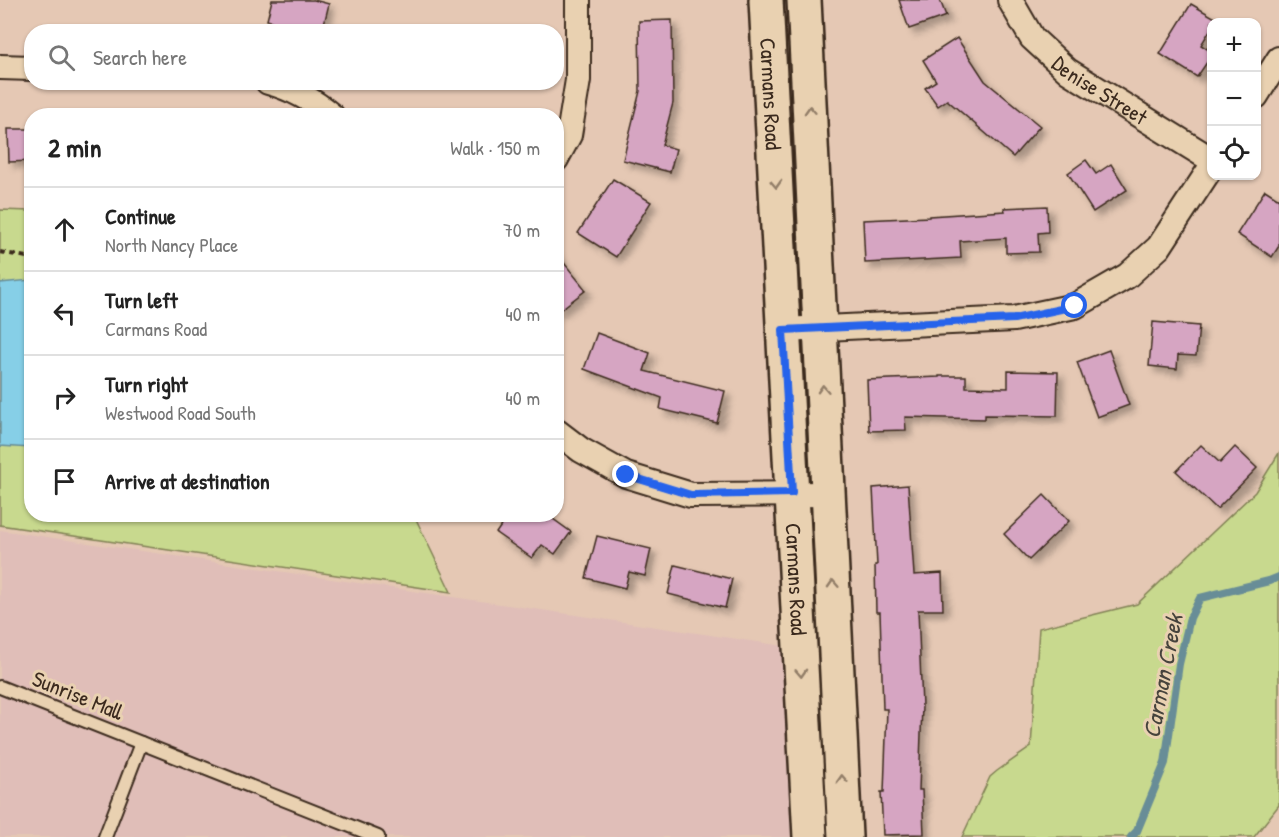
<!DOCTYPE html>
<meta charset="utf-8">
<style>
:root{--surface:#fff;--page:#f2f2f2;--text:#222;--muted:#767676;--line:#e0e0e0}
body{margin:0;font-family:"Patrick Hand",sans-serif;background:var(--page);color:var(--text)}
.controls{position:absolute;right:18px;top:18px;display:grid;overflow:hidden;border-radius:12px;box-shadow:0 2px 4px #0004}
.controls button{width:54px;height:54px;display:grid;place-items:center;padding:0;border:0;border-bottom:2px solid var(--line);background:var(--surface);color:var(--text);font:30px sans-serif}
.stop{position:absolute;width:18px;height:18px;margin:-14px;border:4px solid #2563eb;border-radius:50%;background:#fff}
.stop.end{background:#2563eb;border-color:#fff;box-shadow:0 2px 6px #0008}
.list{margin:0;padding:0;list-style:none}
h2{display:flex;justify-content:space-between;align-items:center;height:78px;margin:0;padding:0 24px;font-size:26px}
h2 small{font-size:20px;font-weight:400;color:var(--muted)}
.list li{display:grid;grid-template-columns:39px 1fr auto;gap:18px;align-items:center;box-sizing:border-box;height:84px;padding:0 24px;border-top:2px solid var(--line)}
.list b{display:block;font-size:22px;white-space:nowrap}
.list p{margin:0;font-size:20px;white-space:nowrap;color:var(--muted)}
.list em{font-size:20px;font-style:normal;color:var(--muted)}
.icon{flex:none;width:33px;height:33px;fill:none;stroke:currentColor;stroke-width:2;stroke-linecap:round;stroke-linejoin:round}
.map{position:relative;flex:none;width:1279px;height:837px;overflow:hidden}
.search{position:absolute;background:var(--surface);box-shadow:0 2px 4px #0004;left:24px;top:24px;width:540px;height:66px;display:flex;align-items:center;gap:15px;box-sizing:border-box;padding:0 21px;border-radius:24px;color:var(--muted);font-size:22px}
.panel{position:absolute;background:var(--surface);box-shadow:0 2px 4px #0004;left:24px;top:108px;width:540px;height:414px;border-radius:24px}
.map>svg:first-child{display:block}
.built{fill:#e0beb8}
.green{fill:#c8d98e;stroke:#828256;stroke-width:1.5}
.water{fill:#86cfe7;stroke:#688d97;stroke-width:1.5}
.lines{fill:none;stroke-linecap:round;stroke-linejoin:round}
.stream{stroke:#688d97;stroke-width:8}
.building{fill:#d6a5c2;stroke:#3b2a1e;stroke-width:1.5;filter:url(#shadow)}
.lane-casing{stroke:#3b2a1e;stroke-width:16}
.street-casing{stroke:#3b2a1e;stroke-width:28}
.secondary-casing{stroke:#3b2a1e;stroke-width:38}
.path{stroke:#3b2a1e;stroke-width:4;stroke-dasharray:6 4.5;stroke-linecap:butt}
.lane{stroke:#e9d1b1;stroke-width:12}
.street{stroke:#e9d1b1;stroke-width:24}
.secondary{stroke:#e9d1b1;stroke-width:33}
.oneway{stroke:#927e68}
.route{stroke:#2563eb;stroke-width:8}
.labels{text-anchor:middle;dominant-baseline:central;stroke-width:6;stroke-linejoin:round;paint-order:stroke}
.street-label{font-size:22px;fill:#3b2a1e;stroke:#e9d1b1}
.water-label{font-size:24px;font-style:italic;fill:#46433c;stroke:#e9d1b1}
</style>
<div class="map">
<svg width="1279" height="837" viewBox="0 0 1279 837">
<defs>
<filter id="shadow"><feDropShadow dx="5.5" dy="5.5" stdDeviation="3" flood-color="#0004"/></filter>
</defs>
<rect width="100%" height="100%" fill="#e5c8b4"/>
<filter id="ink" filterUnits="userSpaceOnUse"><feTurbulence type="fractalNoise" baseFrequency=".0167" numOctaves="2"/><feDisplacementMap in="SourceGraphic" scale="12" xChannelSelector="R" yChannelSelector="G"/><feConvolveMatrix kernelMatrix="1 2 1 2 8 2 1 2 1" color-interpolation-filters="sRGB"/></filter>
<g filter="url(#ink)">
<path class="built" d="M0,530L818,651L840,837H0Z"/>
<g class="green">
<path d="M0,210L31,211L32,514L414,515L451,592L0,525Z"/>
<path d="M1279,453V805L1254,837H962L990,777L997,771L1031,747L1039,628L1137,604L1255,492Z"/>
</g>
<path class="water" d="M31,280V448L0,446V283Z"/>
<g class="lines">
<path class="stream" d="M1131,837L1137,831L1165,763L1179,664L1190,618L1200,598L1269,581L1279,577"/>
</g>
<g class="building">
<path d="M272,0H314L329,4L322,32H305L267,20Z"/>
<path d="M899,0H940L946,16L909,29Z"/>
<path d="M1191,4L1217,19L1215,22H1212V27L1201,45L1212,52V55L1197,77L1160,54Z"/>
<path d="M672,20L673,103L662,145L676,149L670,172L623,160L640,91L639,21Z"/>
<path d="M957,38L985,81L1040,126L1013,157L947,100L938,106L925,88L936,81L923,60Z"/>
<path d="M8,129H32V161L9,162Z"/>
<path d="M1086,160L1096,174L1111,164L1127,190L1093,212L1068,173Z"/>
<path d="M613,179L651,202L616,257L578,233Z"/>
<path d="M1265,190L1279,199V246L1272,257L1237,234Z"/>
<path d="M1047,206L1048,232L1038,233L1039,252L1006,253V238L960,241L961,258L865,263L863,220L929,217V216L1005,211L1004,208Z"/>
<path d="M556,253L586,290L556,313Z"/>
<path d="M1153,322L1199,326L1196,356L1178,355L1177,369L1149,366Z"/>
<path d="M597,333L650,353L644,371L725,391L717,423L660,409L662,398L584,369Z"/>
<path d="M1109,350L1129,405L1097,417L1077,362Z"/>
<path d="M1008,371L1058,372L1057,416L985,415V419L905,417L906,430L869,431L867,380L939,377V376H966V387L1008,388Z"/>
<path d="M1201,445L1220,463L1235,447L1257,468L1217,509L1176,471Z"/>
<path d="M908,485L914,575L942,573L943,610H918L922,706L919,790H922L924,834L883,835L881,792H884L887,709H883L880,612H876L875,565H877L873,488Z"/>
<path d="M1044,495L1069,521L1029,560L1004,534Z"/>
<path d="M509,514H546L571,532L555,554L542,545L532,558L496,533Z"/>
<path d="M597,536L651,549L645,576L629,572L625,588L586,578Z"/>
<path d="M675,565L732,579L725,608L668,594Z"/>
</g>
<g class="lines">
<defs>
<g id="lane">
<path d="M0,687L378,837"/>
<path d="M105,837L141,743"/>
</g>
<g id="street">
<path id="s1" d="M1010,0L1032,38L1068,71L1212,160"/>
<path d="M0,67L32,68"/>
<path d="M268,82C291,88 314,101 332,116"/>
<path d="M1256,96L1279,59"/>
<path d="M556,159L569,135L578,80V0"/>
<path d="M783,330L1014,319L1075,306L1127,276L1159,247L1212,166"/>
<path d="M556,431L581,450L626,475L691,495L829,494"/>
</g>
<g id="secondary">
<path id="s2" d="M766,0L810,837"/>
<path d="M804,0L845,837"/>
</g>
</defs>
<use href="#lane" class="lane-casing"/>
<use href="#street" class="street-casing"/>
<use href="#secondary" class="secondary-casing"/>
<path class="path" d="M0,252L32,258"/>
<use href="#lane" class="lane"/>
<use href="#street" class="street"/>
<use href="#secondary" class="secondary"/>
</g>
<defs><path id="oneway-chevron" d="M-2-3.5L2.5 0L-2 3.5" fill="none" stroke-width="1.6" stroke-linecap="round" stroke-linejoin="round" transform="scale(1.5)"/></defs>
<g class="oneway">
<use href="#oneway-chevron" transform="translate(810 110) rotate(-93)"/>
<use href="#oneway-chevron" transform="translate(776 184) rotate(87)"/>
<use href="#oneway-chevron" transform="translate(823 389) rotate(-93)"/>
<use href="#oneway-chevron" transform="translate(833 584) rotate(-93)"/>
<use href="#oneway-chevron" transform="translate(801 673) rotate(87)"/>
<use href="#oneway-chevron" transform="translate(842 779) rotate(-93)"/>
</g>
</g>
<g class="lines" filter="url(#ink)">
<path class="route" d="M626,475L691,495L792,493L783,330L1014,319L1075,306"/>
</g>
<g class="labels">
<g class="street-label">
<text stroke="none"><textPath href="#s1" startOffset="130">Denise Street</textPath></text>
<text stroke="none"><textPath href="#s2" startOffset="94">Carmans Road</textPath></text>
<text stroke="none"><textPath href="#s2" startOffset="580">Carmans Road</textPath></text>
<text transform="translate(78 695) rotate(22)">Sunrise Mall</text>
</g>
<g class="water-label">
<text transform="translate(1162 676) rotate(-79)">Carman Creek</text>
</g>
</g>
</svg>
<div class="controls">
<button>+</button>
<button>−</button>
<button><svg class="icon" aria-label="locate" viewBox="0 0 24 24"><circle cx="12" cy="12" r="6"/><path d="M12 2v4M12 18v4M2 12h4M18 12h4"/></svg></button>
</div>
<div class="stop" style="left:1075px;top:306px"></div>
<div class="stop end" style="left:626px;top:475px"></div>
<div class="search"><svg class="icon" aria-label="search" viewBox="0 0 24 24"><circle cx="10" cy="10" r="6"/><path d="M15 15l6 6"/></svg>Search here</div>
<section class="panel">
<h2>2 min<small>Walk · 150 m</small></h2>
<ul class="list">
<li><svg class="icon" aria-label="ahead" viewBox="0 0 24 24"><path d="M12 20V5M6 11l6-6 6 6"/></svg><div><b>Continue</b><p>North Nancy Place</p></div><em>70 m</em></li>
<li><svg class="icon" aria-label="left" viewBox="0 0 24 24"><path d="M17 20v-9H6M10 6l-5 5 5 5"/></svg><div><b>Turn left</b><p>Carmans Road</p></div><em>40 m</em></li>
<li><svg class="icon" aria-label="right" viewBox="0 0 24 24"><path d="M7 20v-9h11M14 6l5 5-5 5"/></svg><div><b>Turn right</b><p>Westwood Road South</p></div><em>40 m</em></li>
<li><svg class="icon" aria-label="arrive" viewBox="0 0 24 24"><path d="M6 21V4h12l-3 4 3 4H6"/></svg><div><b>Arrive at destination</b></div></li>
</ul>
</section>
</div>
